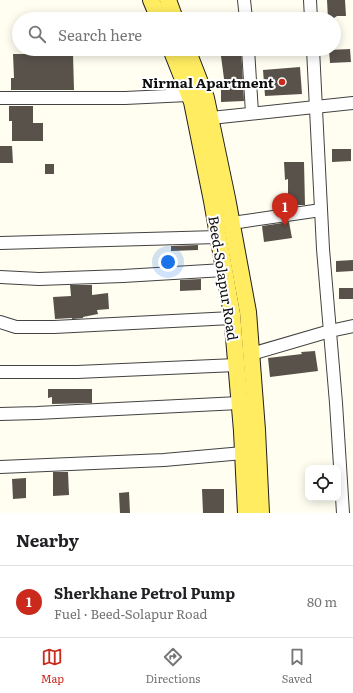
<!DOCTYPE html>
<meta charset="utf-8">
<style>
:root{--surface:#fff;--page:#f6f6f6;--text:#202124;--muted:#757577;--line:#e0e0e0;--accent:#ca291c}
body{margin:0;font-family:Literata,serif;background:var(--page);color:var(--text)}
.controls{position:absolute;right:12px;bottom:12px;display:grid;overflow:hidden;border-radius:8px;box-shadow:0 2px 10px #0003}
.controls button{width:36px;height:36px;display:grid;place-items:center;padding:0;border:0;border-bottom:1px solid var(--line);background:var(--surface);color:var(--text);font:20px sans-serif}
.you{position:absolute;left:168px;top:262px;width:14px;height:14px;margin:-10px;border:3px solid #fff;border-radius:50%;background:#1a73e8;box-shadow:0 0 0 6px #1a73e833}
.badge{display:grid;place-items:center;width:26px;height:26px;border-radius:50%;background:var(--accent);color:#fff;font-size:13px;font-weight:700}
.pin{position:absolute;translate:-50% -33px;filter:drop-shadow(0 1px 2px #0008)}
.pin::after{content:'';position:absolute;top:21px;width:14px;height:12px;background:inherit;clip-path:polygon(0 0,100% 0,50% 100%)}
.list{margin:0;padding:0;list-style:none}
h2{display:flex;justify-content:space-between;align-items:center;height:52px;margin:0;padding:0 16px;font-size:17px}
h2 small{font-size:13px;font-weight:400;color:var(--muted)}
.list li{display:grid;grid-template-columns:26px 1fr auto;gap:12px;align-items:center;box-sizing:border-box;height:72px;padding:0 16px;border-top:1px solid var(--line)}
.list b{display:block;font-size:15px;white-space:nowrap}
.list p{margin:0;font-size:13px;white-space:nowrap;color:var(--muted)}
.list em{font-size:13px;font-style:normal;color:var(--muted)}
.icon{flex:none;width:22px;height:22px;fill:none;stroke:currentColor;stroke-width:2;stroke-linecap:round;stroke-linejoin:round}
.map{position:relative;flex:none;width:353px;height:513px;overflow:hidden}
.search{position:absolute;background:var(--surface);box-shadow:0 2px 10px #0003;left:12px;right:12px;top:12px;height:44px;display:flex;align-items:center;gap:10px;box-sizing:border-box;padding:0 14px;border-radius:22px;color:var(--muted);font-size:15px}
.sheet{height:124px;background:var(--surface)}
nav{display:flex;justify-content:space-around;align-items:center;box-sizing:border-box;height:56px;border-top:1px solid var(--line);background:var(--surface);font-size:11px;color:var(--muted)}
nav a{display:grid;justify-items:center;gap:2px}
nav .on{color:var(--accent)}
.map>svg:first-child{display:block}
.building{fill:#59524b}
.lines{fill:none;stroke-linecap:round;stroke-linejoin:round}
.minor-casing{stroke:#424242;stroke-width:14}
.major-casing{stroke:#202020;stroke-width:18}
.minor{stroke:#fff;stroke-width:12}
.major{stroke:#ffec61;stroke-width:16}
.poi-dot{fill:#ca291c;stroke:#fff;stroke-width:1.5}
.labels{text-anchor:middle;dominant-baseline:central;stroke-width:4;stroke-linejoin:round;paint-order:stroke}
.poi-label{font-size:14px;font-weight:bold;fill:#0f0f0f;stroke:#fff;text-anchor:end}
.street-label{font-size:14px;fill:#0f0f0f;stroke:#fff}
</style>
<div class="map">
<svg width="353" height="513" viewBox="0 0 353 513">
<rect width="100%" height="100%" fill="#fffef1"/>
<g class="building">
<path d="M327,0H345L346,16H337L334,18L328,19Z"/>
<path d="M220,49H241L244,101L221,102V87L225,86Z"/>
<path d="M350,49L351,62L330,63L329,50Z"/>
<path d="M13,54H73L74,90H11V78H14Z"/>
<path d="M300,67L302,94L265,96L263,70Z"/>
<path d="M9,106H33V123H43V141H12V121H9Z"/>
<path d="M0,146H12L13,163H0Z"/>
<path d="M332,149H351V161L332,162Z"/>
<path d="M284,162H304L305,205H288V179L285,180Z"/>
<rect x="45" y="164" width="9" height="10"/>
<path d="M289,222L292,238L264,242L262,226Z"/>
<path d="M198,245V250L171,251V246Z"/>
<path d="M353,260V271L336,272V261Z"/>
<path d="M201,279V290L180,291V280Z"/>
<path d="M70,285H92V295L108,293L109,309L97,310L98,314L83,317V318L72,319V318L55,319L53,297L71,296Z"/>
<rect x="339" y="288" width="14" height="11"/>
<path d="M315,351L318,371L270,377L268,358L302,354L301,352Z"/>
<path d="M48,389H92V403L52,404V397L48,398Z"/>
<path d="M53,472H68L69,495L53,496Z"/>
<path d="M26,478V498L13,499L12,479Z"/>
<path d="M202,489H224V513H203Z"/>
<path d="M129,492L130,513H120L119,493Z"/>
</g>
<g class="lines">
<defs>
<g id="minor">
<path d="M244,0L246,19"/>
<path d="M310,0L311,19"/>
<path d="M248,49L252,113"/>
<path d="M313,49L323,249L336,403L343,513"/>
<path d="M0,98H125L188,95"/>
<path d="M211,118L353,103"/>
<path d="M232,223L321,210"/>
<path d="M0,243L218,237"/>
<path d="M0,277L39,279L123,276L224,270"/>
<path d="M0,322L16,327H54L232,318"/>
<path d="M251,354L330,331L353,326"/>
<path d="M0,372H77L236,365"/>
<path d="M0,414L37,413L239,403"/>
<path d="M0,467L164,460L243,453"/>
</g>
<g id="major">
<path d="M151,0L159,19"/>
<path d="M168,0L175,19"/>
<path d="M171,49L192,102L212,201L232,314L242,431L246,513"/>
<path d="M187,49L206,98L227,198L248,312L257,430L261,513"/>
</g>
</defs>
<use href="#minor" class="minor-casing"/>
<use href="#major" class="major-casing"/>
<use href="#minor" class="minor"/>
<use href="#major" class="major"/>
</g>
<circle class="poi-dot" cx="282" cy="82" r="4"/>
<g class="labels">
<g class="poi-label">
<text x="274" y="82">Nirmal Apartment</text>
</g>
<g class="street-label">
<text transform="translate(224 278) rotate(81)">Beed-Solapur Road</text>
</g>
</g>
</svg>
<div class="controls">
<button><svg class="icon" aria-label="locate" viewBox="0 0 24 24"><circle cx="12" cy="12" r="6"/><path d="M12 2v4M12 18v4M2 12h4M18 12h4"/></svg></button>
</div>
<div class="you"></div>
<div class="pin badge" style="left:285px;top:226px">1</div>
<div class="search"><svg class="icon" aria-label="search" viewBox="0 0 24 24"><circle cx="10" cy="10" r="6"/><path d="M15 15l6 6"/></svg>Search here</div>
</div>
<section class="sheet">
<h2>Nearby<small></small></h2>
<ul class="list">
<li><span class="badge">1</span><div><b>Sherkhane Petrol Pump</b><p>Fuel · Beed-Solapur Road</p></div><em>80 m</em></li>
</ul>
</section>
<nav>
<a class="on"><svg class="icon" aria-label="map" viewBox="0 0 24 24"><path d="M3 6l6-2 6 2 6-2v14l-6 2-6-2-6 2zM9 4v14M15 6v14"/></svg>Map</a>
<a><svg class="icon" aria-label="directions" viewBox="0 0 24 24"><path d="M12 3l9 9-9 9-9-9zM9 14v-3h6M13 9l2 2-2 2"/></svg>Directions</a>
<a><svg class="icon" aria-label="saved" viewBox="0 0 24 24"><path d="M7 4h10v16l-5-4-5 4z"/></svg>Saved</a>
</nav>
